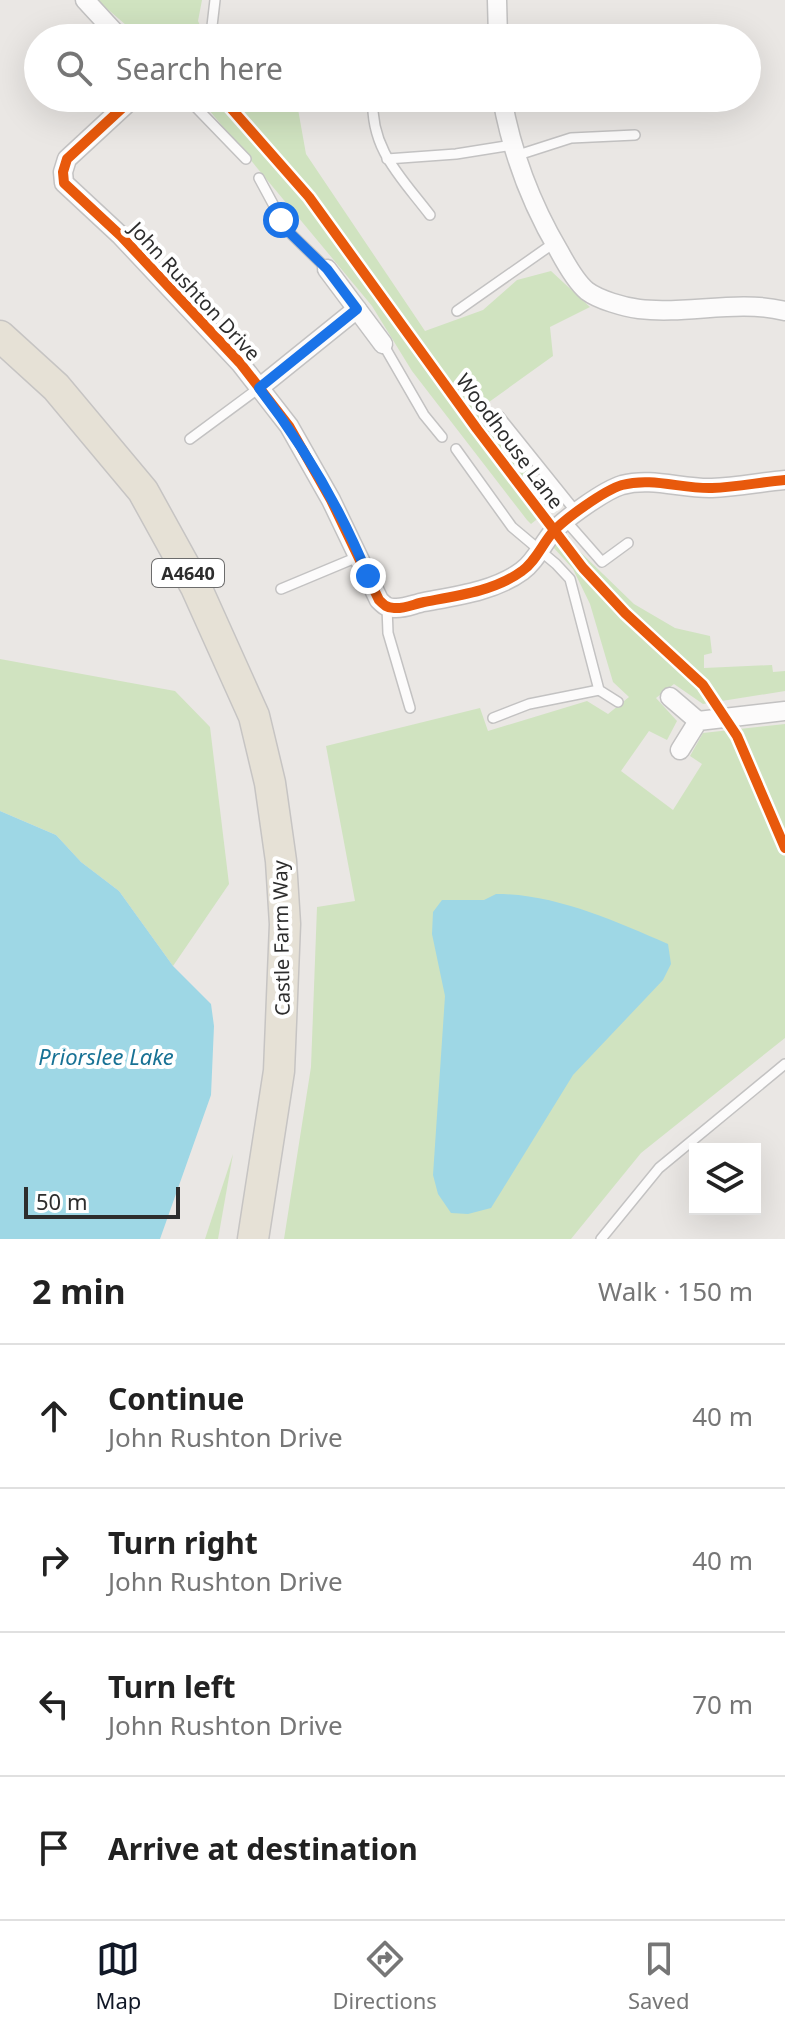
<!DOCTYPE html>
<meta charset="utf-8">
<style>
:root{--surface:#fff;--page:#f2f2f2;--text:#222;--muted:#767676;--line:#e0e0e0;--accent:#111827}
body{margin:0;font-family:"Noto Sans",sans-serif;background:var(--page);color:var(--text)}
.controls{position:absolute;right:24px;bottom:24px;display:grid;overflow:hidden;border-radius:0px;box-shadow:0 8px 32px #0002}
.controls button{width:72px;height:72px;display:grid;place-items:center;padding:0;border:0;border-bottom:2px solid var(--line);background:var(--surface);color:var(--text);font:40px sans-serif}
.scale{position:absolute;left:24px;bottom:20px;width:156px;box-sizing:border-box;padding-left:8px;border:4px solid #2d2d2d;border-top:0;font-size:22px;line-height:28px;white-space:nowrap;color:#2d2d2d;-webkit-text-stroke:6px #fff;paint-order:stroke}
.stop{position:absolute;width:24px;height:24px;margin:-18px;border:6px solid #1a73e8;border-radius:50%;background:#fff}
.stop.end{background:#1a73e8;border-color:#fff;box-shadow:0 2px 8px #0008}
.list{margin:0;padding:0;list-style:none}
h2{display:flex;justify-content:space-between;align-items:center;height:104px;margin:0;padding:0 32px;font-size:34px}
h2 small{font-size:26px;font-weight:400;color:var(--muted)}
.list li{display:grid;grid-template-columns:52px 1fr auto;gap:24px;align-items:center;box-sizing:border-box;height:144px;padding:0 32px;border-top:2px solid var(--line)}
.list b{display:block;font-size:30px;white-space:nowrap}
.list p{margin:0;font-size:26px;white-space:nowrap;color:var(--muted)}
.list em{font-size:26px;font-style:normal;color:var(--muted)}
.icon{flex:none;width:44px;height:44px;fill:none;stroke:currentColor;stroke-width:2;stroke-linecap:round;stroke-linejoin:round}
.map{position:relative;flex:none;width:785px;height:1239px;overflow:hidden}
.search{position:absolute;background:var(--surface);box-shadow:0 8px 32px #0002;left:24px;right:24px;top:24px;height:88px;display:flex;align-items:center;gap:20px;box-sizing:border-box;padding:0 28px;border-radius:44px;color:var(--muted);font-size:30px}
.sheet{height:680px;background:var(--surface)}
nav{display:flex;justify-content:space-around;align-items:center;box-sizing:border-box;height:112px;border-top:2px solid var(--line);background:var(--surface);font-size:22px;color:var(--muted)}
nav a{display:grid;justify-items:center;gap:4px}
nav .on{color:var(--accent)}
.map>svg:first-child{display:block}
.green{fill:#d0e3c0}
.water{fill:#9ed7e5}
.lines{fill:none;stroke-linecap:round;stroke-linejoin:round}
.lane-casing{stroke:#c3c2c2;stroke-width:12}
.street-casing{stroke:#c3c2c2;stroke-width:21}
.primary-casing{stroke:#c6c4c3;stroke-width:33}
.lane{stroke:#fcfbfb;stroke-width:9}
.street{stroke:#fcfbfb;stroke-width:18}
.primary{stroke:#e6e1d6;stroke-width:30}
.cycleway-casing{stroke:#fff;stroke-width:15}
.cycleway{stroke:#e8590c;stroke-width:10}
.route{stroke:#1a73e8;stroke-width:10}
.labels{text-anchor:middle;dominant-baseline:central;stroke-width:8;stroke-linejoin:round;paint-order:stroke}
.shield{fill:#fff;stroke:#6c6c6c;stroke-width:2}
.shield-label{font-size:18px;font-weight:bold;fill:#2d2d2d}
.street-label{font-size:20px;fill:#2d2d2d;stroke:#fff}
.water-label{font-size:22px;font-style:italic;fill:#187295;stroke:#fff}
</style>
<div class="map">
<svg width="785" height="1239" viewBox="0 0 785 1239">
<rect width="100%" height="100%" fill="#eae7e4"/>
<g class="green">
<path d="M97,0H202L198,21L206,38H141Z"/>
<path d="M199,98H296L306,154L425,331L483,310L517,280L551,271L590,307L550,327L553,356L482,407L556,504L531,524L527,520L412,371L372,306Z"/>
<path d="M569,536L572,544L634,604L675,628L710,636L712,653L704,655V668L772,665L773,672L785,671V691L703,704L674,684L656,698L677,721L667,740L649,731L621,771L673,810L702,764L690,756L703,733L785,724V1038L641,1153L571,1239H284L311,1067L317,907L355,901L326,746L480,708L488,731L587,701L608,714L629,697L613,682L590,604L573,569L553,547Z"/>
<path d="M0,659L175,691L210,727L229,884L173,966L119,891L81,862L56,835L0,811Z"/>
<path d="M233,1154L218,1239H205Z"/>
</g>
<g class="water">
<path d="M0,811L56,835L81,862L119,891L173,966L211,1004L214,1026L211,1095L160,1239H0Z"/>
<path d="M496,894C556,894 614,921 668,944L671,964L663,980L573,1075L491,1208L468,1214L451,1213L438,1194L433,1175L445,996L432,934L433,912L442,900H484Z"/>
</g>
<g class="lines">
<defs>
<g id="lane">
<path d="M212,26L215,0"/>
<path d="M187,98L246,159"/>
<path d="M373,98C370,149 401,177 430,215"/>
<path d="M515,156L571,138L635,135"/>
<path d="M387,159L456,154L512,145"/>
<path d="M259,178L287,230L327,269"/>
<path d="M457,311L554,243"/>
<path d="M383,344L424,415L442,437"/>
<path d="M499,416L577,513"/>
<path d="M190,439L259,388"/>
<path d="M456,449L512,527L556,564L570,579L599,690L618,702"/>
<path d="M566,521L602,562L628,543"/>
<path d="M281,589L360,556"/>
<path d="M387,607L388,633L410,708"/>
<path d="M493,718L529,704L599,690"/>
<path d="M601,1239L659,1168L785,1064"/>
</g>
<g id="street">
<path d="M85,0L120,38"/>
<path d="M497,0L498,38"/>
<path d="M133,98L67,159L63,172L64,183L121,236L240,363L289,426L331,500L379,600C384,605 387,608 394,608C404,609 414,604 424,602C456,596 495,591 522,571C535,562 542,545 552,533C564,519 605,490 622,485C652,477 682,489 712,488C737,487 761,482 785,480"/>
<path d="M502,98C512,154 530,202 559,251C566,264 576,282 587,291C599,300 624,307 639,309C687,315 737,299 785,311"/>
<path d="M327,269L383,344"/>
<path d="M259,388L357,309"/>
<path d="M670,697L698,721"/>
<path d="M680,750L698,721L785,711"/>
</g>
<path id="primary" d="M0,336L56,387L143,491L196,587L254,716L270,783L281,861L285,924L279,1071L253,1239"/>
</defs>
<use href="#lane" class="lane-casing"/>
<use href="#street" class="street-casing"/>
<use href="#primary" class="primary-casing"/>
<use href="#lane" class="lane"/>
<use href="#street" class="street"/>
<use href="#primary" class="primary"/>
<defs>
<g id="cycleway">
<path d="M133,98L67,159L63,172L64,183L121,236L240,363L289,426L331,500L379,600C384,605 387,608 394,608C404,609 414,604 424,602C456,596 495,591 522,571C535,562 542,545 552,533C564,519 605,490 622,485C652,477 682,489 712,488C737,487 761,482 785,480"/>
<path d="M222,98L309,197L477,429L583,568L625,613L703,685L737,736L785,848"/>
</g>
</defs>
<use href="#cycleway" class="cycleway-casing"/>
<use href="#cycleway" class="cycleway"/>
</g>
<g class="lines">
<path class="route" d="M281,220L287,230L327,269L357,309L259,388C303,445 341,509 368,576"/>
</g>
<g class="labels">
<rect class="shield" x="152" y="559" width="72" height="28" rx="6"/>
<g class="shield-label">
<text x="188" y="573">A4640</text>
</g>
<g class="street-label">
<text transform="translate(195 291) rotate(47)">John Rushton Drive</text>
<text transform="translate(510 441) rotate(53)">Woodhouse Lane</text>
<text transform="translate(281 938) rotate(-91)">Castle Farm Way</text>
</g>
<g class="water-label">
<text x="106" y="1056">Priorslee Lake</text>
</g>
</g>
</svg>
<div class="controls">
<button><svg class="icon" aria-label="layers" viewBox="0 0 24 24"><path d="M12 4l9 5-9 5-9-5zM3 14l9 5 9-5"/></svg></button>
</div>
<div class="scale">50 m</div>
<div class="stop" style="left:281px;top:220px"></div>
<div class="stop end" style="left:368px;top:576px"></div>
<div class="search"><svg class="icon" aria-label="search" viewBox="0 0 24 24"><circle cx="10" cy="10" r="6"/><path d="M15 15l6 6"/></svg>Search here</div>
</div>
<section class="sheet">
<h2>2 min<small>Walk · 150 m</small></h2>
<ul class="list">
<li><svg class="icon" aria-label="ahead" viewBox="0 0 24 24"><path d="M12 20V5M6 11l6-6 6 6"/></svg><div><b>Continue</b><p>John Rushton Drive</p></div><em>40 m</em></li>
<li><svg class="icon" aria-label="right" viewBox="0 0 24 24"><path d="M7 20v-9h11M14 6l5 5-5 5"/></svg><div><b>Turn right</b><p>John Rushton Drive</p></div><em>40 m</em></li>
<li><svg class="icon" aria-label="left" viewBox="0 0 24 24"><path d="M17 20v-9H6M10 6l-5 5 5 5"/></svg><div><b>Turn left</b><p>John Rushton Drive</p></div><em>70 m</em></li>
<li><svg class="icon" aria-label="arrive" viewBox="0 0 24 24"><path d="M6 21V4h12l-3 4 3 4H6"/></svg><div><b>Arrive at destination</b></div></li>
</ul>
</section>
<nav>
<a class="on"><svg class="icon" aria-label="map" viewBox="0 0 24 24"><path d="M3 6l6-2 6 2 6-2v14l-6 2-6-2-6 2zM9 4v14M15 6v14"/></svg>Map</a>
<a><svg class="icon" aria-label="directions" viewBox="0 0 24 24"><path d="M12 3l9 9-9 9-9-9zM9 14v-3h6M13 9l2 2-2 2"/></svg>Directions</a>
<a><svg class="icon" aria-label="saved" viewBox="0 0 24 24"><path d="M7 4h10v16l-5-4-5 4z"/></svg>Saved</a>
</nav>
